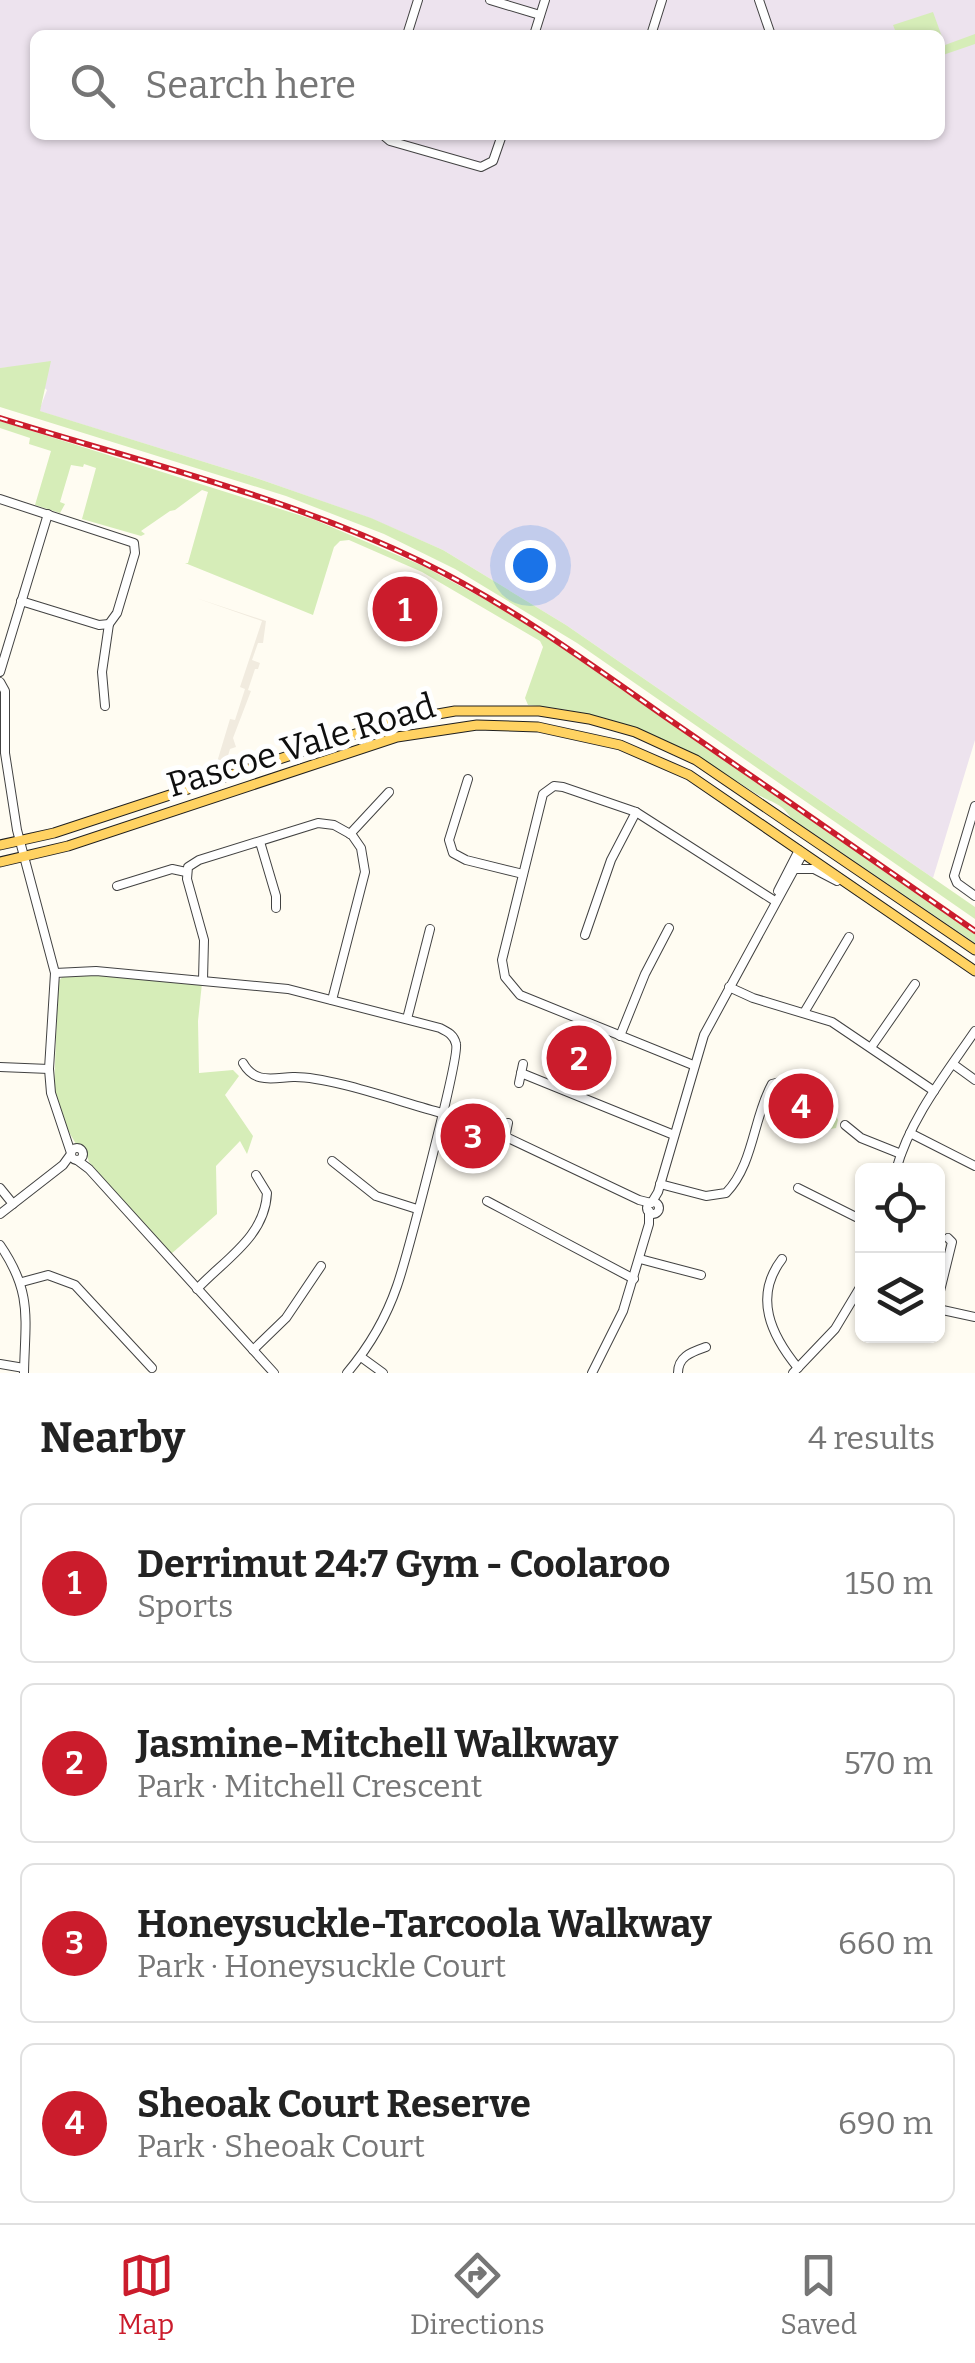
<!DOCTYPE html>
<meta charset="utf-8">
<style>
:root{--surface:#fff;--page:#f6f6f6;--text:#222;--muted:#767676;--line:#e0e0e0;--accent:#cb1c2c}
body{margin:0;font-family:Bitter,serif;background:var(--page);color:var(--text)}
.controls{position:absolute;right:30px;bottom:30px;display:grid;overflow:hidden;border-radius:15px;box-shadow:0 2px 8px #0004}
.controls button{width:90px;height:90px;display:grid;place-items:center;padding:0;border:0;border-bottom:2px solid var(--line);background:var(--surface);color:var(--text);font:50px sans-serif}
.you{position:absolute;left:530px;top:565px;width:35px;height:35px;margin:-25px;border:8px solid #fff;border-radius:50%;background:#1a73e8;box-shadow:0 0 0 15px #1a73e833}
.badge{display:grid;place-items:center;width:65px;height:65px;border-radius:50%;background:var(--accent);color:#fff;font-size:32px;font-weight:700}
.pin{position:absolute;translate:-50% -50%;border:5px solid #fff;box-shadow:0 2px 10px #0006}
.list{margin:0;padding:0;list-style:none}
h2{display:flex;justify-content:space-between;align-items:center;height:130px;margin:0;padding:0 40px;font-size:42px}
h2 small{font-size:32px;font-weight:400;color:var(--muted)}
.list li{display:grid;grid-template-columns:65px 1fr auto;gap:30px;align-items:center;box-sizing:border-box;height:160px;margin:0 20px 20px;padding:0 20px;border:2px solid var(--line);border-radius:15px}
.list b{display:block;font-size:38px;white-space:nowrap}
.list p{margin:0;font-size:32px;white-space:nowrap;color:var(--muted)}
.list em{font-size:32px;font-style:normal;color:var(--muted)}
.icon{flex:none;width:55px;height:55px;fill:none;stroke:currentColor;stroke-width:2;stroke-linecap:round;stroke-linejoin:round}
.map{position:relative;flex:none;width:975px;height:1373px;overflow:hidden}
.search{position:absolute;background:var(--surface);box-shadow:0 2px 8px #0004;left:30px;right:30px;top:30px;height:110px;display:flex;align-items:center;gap:25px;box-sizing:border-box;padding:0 35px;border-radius:15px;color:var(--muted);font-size:38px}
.sheet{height:850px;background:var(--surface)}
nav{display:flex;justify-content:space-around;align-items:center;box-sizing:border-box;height:140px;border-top:2px solid var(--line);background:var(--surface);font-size:28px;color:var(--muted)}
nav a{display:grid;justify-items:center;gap:5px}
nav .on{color:var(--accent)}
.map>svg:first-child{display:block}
.industrial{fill:#ede3ee;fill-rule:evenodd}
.green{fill:#d6edb8}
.plaza{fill:#f1ebdf}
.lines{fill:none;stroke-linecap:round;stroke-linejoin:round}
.minor-casing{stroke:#424242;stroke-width:10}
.major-casing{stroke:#202020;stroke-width:11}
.minor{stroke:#fff;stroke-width:8}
.major{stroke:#ffd262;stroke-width:9}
.rail-casing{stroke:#cb1c2c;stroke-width:6}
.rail{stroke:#fff;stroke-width:2.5;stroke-dasharray:8;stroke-linecap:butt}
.labels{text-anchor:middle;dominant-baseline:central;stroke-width:10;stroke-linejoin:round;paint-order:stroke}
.street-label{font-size:35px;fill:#0f0f0f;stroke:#fff}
</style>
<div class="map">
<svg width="975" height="1373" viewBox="0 0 975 1373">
<rect width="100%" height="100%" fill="#fffcf2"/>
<path class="industrial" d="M0,0H975V740L933,878L566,625L443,550L370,518L259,479L39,411L47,390L18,367L0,368ZM35,35H940V135H35Z"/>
<g class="green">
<path d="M933,12L945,45L975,34V44L940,56V35H897L893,25Z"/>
<path d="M51,361L40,411L259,479L371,518L443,550L566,625L933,878L975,907V919L577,643L455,569L384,534L286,496L0,407V368Z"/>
<path d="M0,421L315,520L423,566L499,607L576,657L975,933V943L791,818C780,801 771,803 755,793C675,741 625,714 528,705L525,698L543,647L540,641L422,572L349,540L340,541L334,547L313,615L185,563H188L208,492L202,490L175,510L170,511L141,531L145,534L141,536L82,519L96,468L84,464L83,467L71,465L60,502L65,504L60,513L35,505L51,451L29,444L30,438L0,428Z"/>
<path d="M96,974L202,983L198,1021L199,1073L233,1070L239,1076L225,1095L253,1136L247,1154L240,1141L216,1166L217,1214L171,1254L89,1162L85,1149L76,1144L66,1127L54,1093L58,982L64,975Z"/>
<path d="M784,1091L828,1095L838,1120L836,1128L812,1132L767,1114L771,1100Z"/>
</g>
<path class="plaza" d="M196,598L266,621L263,643H258L252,660L260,663L258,669H255L248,690L251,691L233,738L236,747L230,749L224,769L214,772L230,719L235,720L245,689L240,687L262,621Z"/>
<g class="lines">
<defs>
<g id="minor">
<path d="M490,0L540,15"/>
<path d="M759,0L771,35"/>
<path d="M407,35L418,0"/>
<path d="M534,35L545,0"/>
<path d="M651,35L662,0"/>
<path d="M383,135L390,141L481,167L493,161L502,135"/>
<path d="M0,499L134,543L135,553L117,613L109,624L99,625L21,601"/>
<path d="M0,672L48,514"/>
<path d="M0,682L5,691V753L17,830L55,973L49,1069L51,1093L71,1153"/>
<path d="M105,706L102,672L109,624"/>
<path d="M468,779L449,840L453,853L466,860L523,874"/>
<path d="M975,806L954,876L957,883L975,896"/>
<path d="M350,834L389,792"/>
<path d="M260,842L276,896V908"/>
<path d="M795,869H814L837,881"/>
<path d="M117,886L172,869L186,872"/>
<path d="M778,891L799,850"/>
<path d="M585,935L611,860L636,812"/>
<path d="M55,973L96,971L288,989L440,1028C448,1032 454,1035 456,1044C460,1057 406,1260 397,1286C386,1318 369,1347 347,1373"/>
<path d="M203,980L204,940L187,879L188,867L199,860L318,823L334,825L352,835L361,848L365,872L332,1000"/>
<path d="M729,987L753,998L832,1022L934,1091"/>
<path d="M805,1011L849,937"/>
<path d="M407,1019L430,929"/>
<path d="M620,1036L645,974L669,928"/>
<path d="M872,1046L915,984"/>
<path d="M243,1063C255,1084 272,1078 293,1077C329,1076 403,1103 442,1113"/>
<path d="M953,1064L975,1080"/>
<path d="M693,1065L520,995L505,977L502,960L543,794L554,786L563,787L636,812L775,901"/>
<path d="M0,1067L49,1069"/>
<path d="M521,1073L674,1135"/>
<path d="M519,1083L523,1064"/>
<path d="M845,1125L861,1138L901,1154"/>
<path d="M910,1133L975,1166"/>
<path d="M506,1137L639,1200L651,1203"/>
<path d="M503,1147L508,1123"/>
<circle cx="77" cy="1154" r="6"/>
<path d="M77,1160L89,1169L274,1373"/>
<path d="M332,1161L376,1196L417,1209"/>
<path d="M896,1170C910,1119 945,1075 975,1031"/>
<path d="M660,1184L706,1196L726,1193C754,1164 753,1118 772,1084L780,1082"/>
<path d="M0,1188L13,1204"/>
<path d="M798,1188L862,1220"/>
<path d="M487,1201L634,1279"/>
<path d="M652,1202L658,1192L704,1035L803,853"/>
<circle cx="653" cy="1208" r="6"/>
<path d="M0,1214L63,1165L71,1154"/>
<path d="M0,1245C33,1293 25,1319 24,1373"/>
<path d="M640,1259L701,1275"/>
<path d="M782,1259C753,1297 771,1335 798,1368"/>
<path d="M22,1282L48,1275L75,1285L152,1368"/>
<path d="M197,1289C224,1260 265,1237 267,1193L256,1175"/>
<path d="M938,1299L952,1242L948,1238"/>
<path d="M938,1309L975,1317"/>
<path d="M253,1350L286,1318L321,1266"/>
<path d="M361,1357L383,1373"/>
<path d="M0,1364L24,1368"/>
<path d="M592,1373L623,1311L649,1224V1211"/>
<path d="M678,1373C678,1356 692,1352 706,1347"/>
<path d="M793,1373L835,1329L862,1284"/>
</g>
<g id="major">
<path d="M0,845L54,833L392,722L455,711H539L589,719L635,732L696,760L975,950"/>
<path d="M0,862L68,846L397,737L477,725L538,727L620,745L689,775L975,971"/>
</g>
</defs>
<use href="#minor" class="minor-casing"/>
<use href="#major" class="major-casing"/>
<use href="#minor" class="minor"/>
<use href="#major" class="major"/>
<defs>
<path id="rail" d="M0,418C141,462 289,497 422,562C510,605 590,664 670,720C772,790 873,860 975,931"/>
</defs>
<use href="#rail" class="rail-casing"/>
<use href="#rail" class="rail"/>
</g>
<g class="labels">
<g class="street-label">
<text transform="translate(301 745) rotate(-17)">Pascoe Vale Road</text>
</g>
</g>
</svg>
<div class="controls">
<button><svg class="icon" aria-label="locate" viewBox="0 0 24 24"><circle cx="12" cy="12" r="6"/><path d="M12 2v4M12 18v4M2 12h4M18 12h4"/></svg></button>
<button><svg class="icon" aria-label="layers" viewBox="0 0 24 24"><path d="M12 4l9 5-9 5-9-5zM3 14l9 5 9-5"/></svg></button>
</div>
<div class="you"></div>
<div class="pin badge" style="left:405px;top:609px">1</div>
<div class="pin badge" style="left:579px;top:1058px">2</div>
<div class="pin badge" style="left:473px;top:1136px">3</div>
<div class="pin badge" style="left:801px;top:1106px">4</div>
<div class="search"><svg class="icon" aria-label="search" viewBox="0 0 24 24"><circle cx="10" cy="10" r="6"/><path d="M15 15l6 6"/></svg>Search here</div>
</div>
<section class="sheet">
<h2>Nearby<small>4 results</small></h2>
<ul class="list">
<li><span class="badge">1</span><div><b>Derrimut 24:7 Gym - Coolaroo</b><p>Sports</p></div><em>150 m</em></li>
<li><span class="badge">2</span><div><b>Jasmine-Mitchell Walkway</b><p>Park · Mitchell Crescent</p></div><em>570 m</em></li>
<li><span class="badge">3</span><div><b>Honeysuckle-Tarcoola Walkway</b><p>Park · Honeysuckle Court</p></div><em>660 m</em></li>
<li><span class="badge">4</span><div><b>Sheoak Court Reserve</b><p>Park · Sheoak Court</p></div><em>690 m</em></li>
</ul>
</section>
<nav>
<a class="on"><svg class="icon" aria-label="map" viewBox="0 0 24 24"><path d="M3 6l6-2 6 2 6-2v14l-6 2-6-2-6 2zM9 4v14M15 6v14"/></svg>Map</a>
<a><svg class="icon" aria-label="directions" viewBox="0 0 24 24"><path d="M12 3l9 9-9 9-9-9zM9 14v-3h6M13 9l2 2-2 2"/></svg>Directions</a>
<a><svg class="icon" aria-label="saved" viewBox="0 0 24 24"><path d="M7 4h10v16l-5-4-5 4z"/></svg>Saved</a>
</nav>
